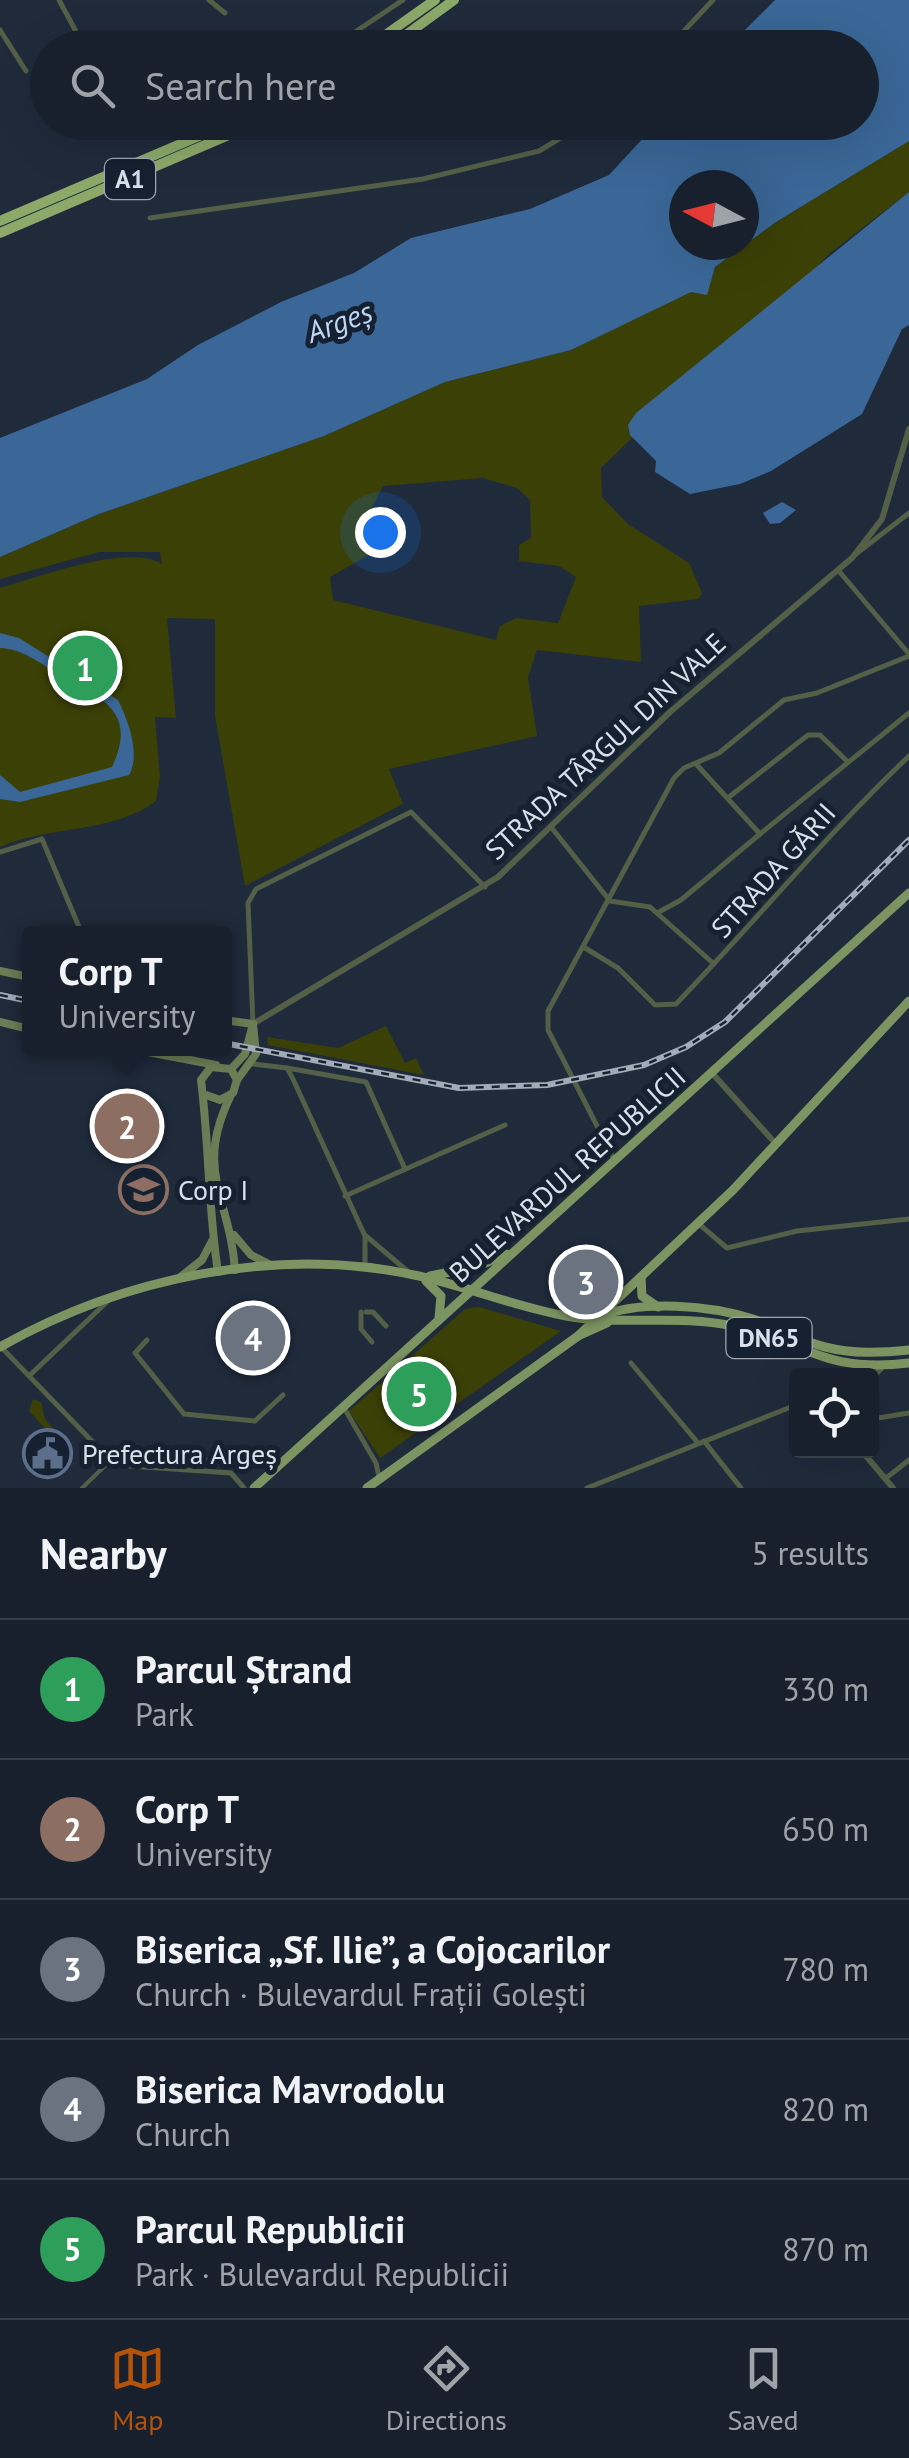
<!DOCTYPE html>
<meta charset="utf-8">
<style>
:root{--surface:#17202c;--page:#202834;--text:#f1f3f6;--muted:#9ea3a9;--line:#363e48;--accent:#b45309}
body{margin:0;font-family:"PT Sans",sans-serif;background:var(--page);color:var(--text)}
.controls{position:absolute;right:30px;bottom:30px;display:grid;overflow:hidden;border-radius:10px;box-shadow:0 10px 40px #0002}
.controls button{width:90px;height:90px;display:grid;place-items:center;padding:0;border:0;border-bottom:2px solid var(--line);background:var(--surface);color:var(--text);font:50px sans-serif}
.compass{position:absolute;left:669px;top:170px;width:90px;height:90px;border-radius:50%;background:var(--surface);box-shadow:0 10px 40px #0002;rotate:277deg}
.you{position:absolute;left:380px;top:532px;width:35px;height:35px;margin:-25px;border:8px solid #fff;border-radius:50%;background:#1a73e8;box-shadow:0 0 0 15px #1a73e833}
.badge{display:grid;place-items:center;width:65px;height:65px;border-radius:50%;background:var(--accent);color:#fff;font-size:32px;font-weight:700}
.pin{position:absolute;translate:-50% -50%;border:5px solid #fff;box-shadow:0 2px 10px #0006}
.popup{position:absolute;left:22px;top:926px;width:210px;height:130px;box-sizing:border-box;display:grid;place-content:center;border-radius:10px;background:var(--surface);filter:drop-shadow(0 2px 8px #0005);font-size:32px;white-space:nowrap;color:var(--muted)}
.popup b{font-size:38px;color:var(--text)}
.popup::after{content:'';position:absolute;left:50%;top:100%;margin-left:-20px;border:20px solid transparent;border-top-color:var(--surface)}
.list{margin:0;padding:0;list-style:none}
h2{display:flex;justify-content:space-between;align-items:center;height:130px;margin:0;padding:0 40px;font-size:42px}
h2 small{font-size:32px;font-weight:400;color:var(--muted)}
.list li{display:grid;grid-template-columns:65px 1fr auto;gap:30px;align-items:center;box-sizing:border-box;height:140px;padding:0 40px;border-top:2px solid var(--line)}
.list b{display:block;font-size:38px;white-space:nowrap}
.list p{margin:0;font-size:32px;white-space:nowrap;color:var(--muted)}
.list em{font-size:32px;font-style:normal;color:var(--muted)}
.icon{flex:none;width:55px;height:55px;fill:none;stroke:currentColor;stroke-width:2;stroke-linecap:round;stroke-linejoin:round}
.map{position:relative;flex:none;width:909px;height:1488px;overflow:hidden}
.search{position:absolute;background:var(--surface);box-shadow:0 10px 40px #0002;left:30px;right:30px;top:30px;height:110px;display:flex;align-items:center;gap:25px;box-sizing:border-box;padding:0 35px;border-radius:55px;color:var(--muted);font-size:38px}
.sheet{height:830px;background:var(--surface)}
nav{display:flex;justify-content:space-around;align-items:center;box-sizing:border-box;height:140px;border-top:2px solid var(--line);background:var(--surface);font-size:28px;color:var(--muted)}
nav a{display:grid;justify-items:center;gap:5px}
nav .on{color:var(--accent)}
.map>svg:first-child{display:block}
.green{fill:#3b4007;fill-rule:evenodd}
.water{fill:#3a6797;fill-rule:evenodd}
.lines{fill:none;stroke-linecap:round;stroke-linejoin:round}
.pedestrian{stroke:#545f47;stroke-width:4}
.minor{stroke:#545f47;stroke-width:5}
.tertiary{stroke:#545f47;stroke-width:6}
.secondary{stroke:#6b7d55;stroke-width:8}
.primary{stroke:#7c9461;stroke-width:9}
.motorway{stroke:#8ca96a;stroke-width:10}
.rail-casing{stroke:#a2abb8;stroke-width:6}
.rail{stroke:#152130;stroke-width:2.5;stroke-dasharray:8;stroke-linecap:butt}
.labels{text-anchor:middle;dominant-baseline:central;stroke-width:10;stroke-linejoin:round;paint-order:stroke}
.shield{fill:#152130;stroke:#9ea7b3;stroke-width:2.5}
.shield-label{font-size:25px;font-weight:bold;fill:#d8e0eb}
.street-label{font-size:28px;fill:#d8e0eb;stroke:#152130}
.poi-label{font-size:28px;fill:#d8e0eb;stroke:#152130;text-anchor:start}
.water-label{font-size:30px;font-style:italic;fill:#bdd7f4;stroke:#152130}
</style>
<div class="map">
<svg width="909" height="1488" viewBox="0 0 909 1488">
<rect width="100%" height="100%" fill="#1f2a3b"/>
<g class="green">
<path d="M909,141V192L829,254L802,283L680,378L628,425L633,437L601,468L602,497L628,524L689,563L702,593L698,599L639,606L641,662L537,650L528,677L537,736L389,769L403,804L245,886L215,716V619L167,618L176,718L155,717L160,777L156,801C113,834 49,825 0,847V588C40,577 127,543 162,564L160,552H99L0,579V557L99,514L324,436L445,382L571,350L691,291L706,294L715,267L776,222ZM483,478L517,488L530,500L531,538L519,545V561L559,566L576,577L558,623L516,618L500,626L496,640L333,600L330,577L379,549L365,521L383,486Z"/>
<path d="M386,1026L405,1063L416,1058L424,1075L268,1045L267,1037L338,1048Z"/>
<path d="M479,1307L561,1331L380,1458L349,1411L465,1309Z"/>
<path d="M33,1399L41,1402L45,1419L69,1446L65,1450L29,1411Z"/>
</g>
<g class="water">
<path d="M775,0H909V141L776,222L715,267L707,295L691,292L571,350L445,382L324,436L99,514L0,557V438L147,379L198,345L281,302L354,273L411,238L530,209L609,175L657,123L862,122V48L728,47ZM744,185V245H684V185Z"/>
<path d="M909,192V325L902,329L862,414L771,471L740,484L690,494L655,472L656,461L630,435L628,425L636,413Z"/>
<path d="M782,502L796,510L780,523L770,524L763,513Z"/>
<path d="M0,633L19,638L118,700C128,720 141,755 129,775L20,802L0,799V775L20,792L112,767C139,709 99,698 58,674C38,662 23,649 0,648Z"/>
</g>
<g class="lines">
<path class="pedestrian" d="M82,1488L110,1461"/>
<g class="minor">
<path d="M59,0L85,48"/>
<path d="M209,0L225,13"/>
<path d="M0,30L26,71"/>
<path d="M156,48L170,40"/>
<path d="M331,48L403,0"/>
<path d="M668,48L713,0"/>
<path d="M142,122L155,133L185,122"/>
<path d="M150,218L423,179L539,151L587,122"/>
<path d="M856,554L909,513"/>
<path d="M838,570L909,654"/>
<path d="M697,765L760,834L909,713"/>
<path d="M729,797L808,735H820L848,762"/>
<path d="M551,827L610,901L650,907L714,964"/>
<path d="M0,852L42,839L82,934"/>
<path d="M657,913L681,900L760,834"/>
<path d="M585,948L618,968L655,1005L676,1004C755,922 827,834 909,756"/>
<path d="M253,1024L248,903L256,889L411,812L485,887"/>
<path d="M253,1064L287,1068L293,1079L365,1236V1266"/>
<path d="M287,1068L366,1082L405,1169"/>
<path d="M615,1161L548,1030V1011L674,778L684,768L719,753L784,700L817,693L909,656"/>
<path d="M345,1196L505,1125"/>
<path d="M699,1224L727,1248L797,1231L909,1219"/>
<path d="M366,1236L411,1274"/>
<path d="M361,1312V1329L372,1342"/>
<path d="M366,1312H373L386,1326"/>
<path d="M147,1340L135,1353L184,1414L255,1421L283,1395"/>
<path d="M1,1347L115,1465L231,1473L244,1488"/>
<path d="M631,1363L698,1443"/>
<path d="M29,1376L110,1299"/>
<path d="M343,1406L376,1463L379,1477"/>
<path d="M872,1419L909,1413"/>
<path d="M704,1441L741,1488"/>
<path d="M110,1461L123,1456L279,1464"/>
<path d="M885,1479L909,1460"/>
<path d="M587,1488L796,1405"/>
</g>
<g class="tertiary">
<path d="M253,1024L498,877L670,712L852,558L882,519L909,429"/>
<path d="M712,1073L776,1144"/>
<path d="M872,1378L883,1366"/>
<path d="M861,1450L893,1488"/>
</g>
<g class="secondary">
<path d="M0,971L29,977"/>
<path d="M224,1020L253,1024"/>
<path d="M0,1022L29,1029"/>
<path d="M127,1048L216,1065"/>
<path d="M231,1069L245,1054L253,1024"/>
<path d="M237,1080L256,1054L253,1024"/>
<path d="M206,1095L220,1100L233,1093L237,1080L231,1069L211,1067L201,1080C209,1142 208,1208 218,1272"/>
<path d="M230,1097C194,1172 230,1197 235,1270"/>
<path d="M234,1235L251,1255L269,1264"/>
<path d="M179,1278L202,1260L212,1241"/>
</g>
<g class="primary">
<path d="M430,1276L476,1267L506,1254"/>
<path d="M641,1277L642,1296L658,1307"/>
<path d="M426,1281L441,1296L439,1318"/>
<path d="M600,1316C643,1300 709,1305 753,1319C777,1327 800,1341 825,1347C853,1354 880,1353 909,1350"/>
<path d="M578,1336L733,1190L909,1001"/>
<path d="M0,1347C124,1277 278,1245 419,1276C469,1287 516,1307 566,1316C621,1326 678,1314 733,1326C808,1343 822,1373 909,1363"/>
<path d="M254,1488L909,893"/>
<path d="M367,1488L578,1336L607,1323"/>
</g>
<g class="motorway">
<path d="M367,48L435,0"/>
<path d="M388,48L454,0"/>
<path d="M0,221L232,122"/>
<path d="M0,233L259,122"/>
</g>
<defs>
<g id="rail">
<path d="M0,995L29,1001"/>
<path d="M224,1043L459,1088L547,1085L644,1065L686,1047L725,1022L909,840"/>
</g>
</defs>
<use href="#rail" class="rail-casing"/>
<use href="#rail" class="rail"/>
</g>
<defs>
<symbol id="university-ring" viewBox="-11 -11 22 22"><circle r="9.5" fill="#152130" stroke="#8d6e63" stroke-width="1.5"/><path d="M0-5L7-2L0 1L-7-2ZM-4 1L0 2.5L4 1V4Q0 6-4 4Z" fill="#8d6e63"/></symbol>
<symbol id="civic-ring" viewBox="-11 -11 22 22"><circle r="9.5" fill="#152130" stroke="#5c6f8a" stroke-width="1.5"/><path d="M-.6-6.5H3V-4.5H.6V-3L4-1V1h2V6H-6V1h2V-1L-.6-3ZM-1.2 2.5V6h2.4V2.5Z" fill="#5c6f8a"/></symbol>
</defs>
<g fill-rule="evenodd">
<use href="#university-ring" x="116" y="1162" width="55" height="55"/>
<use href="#civic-ring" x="20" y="1426" width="55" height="55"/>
</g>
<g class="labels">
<g class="shield">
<rect x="105" y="159" width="50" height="40" rx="8"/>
<rect x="726.5" y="1318" width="85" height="40" rx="8"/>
</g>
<g class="shield-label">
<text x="130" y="179">A1</text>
<text x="769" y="1338">DN65</text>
</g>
<g class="street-label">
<text transform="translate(605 746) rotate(-43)">STRADA TÂRGUL DIN VALE</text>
<text transform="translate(773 870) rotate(-48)">STRADA GĂRII</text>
<text transform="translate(567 1174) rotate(-42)">BULEVARDUL REPUBLICII</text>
</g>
<g class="poi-label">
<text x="178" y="1189">Corp I</text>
<text x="82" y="1453">Prefectura Argeș</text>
</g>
<g class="water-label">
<text transform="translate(339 321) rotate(-20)">Argeș</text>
</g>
</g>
</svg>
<div class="controls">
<button><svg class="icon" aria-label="locate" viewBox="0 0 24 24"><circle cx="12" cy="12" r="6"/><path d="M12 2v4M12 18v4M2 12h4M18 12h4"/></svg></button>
</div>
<svg class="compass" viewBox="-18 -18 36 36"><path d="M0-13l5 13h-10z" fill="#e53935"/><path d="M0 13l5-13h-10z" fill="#9ea3a9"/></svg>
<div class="you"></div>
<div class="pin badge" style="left:85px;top:668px;background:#2e9e5b">1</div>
<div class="pin badge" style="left:127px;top:1126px;background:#8d6e63">2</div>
<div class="popup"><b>Corp T</b>University</div>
<div class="pin badge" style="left:586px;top:1282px;background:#6b7280">3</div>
<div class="pin badge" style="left:253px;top:1338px;background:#6b7280">4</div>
<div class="pin badge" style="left:419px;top:1394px;background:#2e9e5b">5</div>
<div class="search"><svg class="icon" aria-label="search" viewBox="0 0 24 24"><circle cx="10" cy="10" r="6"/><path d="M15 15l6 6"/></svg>Search here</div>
</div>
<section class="sheet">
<h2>Nearby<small>5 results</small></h2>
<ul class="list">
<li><span class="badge" style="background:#2e9e5b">1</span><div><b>Parcul Ștrand</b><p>Park</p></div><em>330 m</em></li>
<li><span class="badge" style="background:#8d6e63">2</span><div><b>Corp T</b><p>University</p></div><em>650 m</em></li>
<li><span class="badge" style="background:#6b7280">3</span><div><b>Biserica „Sf. Ilie”, a Cojocarilor</b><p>Church · Bulevardul Frații Golești</p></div><em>780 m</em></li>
<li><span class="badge" style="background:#6b7280">4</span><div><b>Biserica Mavrodolu</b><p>Church</p></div><em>820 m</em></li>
<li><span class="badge" style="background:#2e9e5b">5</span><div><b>Parcul Republicii</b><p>Park · Bulevardul Republicii</p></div><em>870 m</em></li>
</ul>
</section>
<nav>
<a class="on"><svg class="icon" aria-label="map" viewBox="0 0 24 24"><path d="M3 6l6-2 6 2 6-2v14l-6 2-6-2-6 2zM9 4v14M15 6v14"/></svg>Map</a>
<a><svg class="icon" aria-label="directions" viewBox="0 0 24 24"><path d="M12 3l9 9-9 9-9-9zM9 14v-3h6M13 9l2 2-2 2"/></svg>Directions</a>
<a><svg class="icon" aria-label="saved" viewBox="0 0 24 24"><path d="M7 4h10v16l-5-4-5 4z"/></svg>Saved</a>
</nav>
